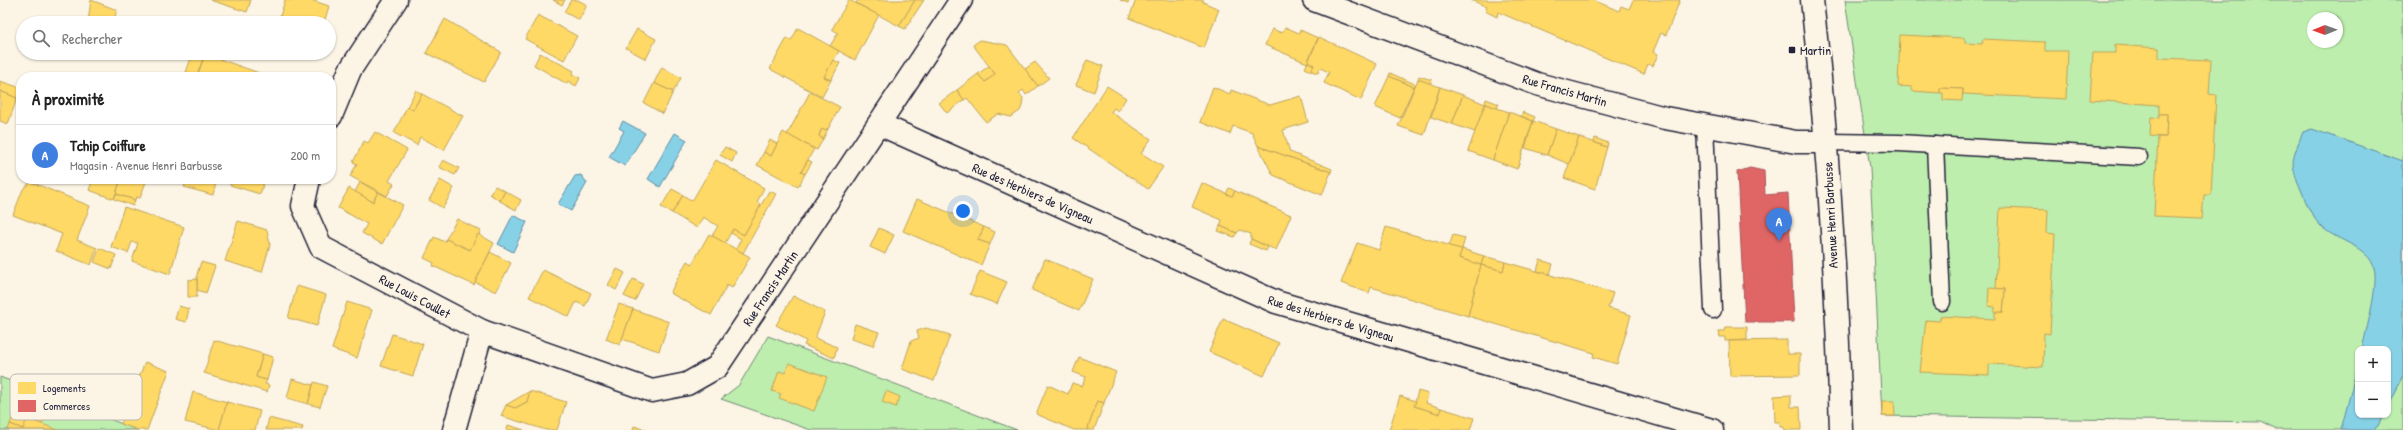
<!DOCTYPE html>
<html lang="fr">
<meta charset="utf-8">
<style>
:root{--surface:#fff;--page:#f2f2f2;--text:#222;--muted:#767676;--line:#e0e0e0;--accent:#111827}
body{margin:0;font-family:"Patrick Hand",sans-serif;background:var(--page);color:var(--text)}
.controls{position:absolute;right:12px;bottom:12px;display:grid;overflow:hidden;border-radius:8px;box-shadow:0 1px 3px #0004}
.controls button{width:36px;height:36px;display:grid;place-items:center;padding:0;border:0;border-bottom:1px solid var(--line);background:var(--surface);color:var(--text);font:20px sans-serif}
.compass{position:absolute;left:2307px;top:12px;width:36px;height:36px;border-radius:50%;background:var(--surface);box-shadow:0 1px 3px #0004;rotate:269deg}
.you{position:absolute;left:963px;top:211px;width:14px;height:14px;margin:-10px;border:3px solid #fff;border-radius:50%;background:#1a73e8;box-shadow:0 0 0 6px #1a73e833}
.badge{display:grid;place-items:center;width:26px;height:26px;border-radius:50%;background:var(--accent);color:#fff;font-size:13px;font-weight:700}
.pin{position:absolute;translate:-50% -33px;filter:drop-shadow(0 1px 2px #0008)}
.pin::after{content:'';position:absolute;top:21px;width:14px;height:12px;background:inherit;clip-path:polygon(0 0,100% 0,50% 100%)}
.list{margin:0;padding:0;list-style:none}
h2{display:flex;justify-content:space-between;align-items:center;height:52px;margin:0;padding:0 16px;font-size:17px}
h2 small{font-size:13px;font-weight:400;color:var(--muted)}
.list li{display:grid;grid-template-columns:26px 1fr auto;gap:12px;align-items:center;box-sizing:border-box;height:60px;padding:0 16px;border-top:1px solid var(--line)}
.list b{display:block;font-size:15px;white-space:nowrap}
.list p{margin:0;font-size:13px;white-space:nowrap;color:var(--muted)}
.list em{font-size:13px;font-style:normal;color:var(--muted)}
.icon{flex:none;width:22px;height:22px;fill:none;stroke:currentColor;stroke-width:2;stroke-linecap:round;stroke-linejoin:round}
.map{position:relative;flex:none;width:2403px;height:430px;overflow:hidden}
.search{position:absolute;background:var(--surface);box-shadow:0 1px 3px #0004;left:16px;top:16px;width:320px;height:44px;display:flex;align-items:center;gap:10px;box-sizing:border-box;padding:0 14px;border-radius:22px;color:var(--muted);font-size:15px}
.panel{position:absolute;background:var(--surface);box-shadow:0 1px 3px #0004;left:16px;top:72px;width:320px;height:112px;border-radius:16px}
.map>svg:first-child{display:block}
.green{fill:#bdeead;stroke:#708874;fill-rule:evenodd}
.water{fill:#87d1e7;stroke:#5f8ba2}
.homes{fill:#ffd966;stroke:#bda259}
.shops{fill:#e06666;stroke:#a75259}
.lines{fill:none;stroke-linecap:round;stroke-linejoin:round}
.service-casing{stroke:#22223b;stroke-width:19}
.minor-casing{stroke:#22223b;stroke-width:25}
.tertiary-casing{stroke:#22223b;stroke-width:25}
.service{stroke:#fcf5e5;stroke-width:16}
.minor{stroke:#fcf5e5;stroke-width:22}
.tertiary{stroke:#fcf5e5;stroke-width:22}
.poi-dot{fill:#22223b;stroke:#fcf5e5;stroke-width:1.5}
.labels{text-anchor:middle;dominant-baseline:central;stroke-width:4;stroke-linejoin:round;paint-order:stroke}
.poi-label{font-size:13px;fill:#22223b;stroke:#fcf5e5;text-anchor:start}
.street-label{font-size:13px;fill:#22223b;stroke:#fcf5e5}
.key{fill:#fcf5e5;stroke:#bbb6b2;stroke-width:1}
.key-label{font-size:11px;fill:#22223b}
</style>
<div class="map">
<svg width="2403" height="430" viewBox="0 0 2403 430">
<rect width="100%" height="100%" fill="#fcf5e5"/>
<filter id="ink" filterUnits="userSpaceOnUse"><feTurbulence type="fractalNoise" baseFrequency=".025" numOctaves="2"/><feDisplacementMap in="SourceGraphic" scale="8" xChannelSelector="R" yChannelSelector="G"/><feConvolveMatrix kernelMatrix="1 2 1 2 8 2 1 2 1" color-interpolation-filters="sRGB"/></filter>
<g filter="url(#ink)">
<g class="green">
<path d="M1845,0H2403V430H2277L2260,422L1882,416L1870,168ZM2313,18H2337V42H2313ZM2358,349H2388V415H2358Z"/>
<path d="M768,336L1017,430H811L721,399L739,385Z"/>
<path d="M0,377L138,430H0Z"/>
</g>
<g class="water">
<path d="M623,121L645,133L625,166L609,157L624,131L619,128Z"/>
<path d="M2312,129L2403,161V375L2388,406V349H2362C2366,331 2379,285 2374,268C2369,247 2338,241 2323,228C2312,218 2307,205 2302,192C2289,162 2291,161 2303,132Z"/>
<path d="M675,133L687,140L660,187L648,179Z"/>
<path d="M581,175L587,183L571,211L558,204L575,176Z"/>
<path d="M513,215L527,222L513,252L498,244Z"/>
<path d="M2358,364V415H2383L2378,426L2373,430H2341Z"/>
</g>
<g class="homes">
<path d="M91,0L117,10L113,23L88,22Z"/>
<path d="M210,0H251L247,12Z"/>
<path d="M285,0H311L329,6L324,23H278Z"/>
<path d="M553,0H565L562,5Z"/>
<path d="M571,0H578L587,5L579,20L564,12Z"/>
<path d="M849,0L879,15L855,60L830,46L838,33L832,29Z"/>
<path d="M858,0H915L899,26L856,3Z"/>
<path d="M915,0H924L905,29L899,26Z"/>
<path d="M1120,0H1130L1128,3Z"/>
<path d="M1136,0H1204L1203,2L1219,9L1204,48L1129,18Z"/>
<path d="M1471,0H1593L1619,11L1621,6L1629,9L1633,0H1680L1666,35L1661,33L1653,52L1658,54L1653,66L1648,64L1644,74L1498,12L1497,17L1485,11L1487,7Z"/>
<path d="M538,15L577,36L564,60L525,39Z"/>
<path d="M445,19L501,52L484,82L426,53Z"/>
<path d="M1285,27L1299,33L1300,30L1318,38L1307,63L1265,45L1272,29L1282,33Z"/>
<path d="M798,28L839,51L824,77L831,80L822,97L770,69L787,38L791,41Z"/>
<path d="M637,29L656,39L646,59L626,48Z"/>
<path d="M1900,35L1965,38V43L1982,44L1983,39L2045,42V51H2068L2066,99L1963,94V89L1940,88V93L1912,91V87L1898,86Z"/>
<path d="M1319,37L1377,64L1361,100L1324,83L1329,72L1320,68L1318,73L1311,71L1314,65L1308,62Z"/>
<path d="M980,40L1007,45L1038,86L1026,95L1023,90L1019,93L1023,98L1022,106L1020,111L1011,117L998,114L986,122L967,98L964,100L957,90L978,74L985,82L995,74L973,45Z"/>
<path d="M2115,45L2159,48V58L2211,60L2209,94L2216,95L2211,195H2204L2202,218L2154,216L2158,137H2166L2167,114H2159V105L2090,100L2093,53H2115Z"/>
<path d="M193,53L205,54L197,75L186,72Z"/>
<path d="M540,53L574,71L572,74L580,78L576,86L568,81L567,84L534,65Z"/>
<path d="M205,54L262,74L261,77H197Z"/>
<path d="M833,60L840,63L831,80L824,77Z"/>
<path d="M1087,60L1103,66L1094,92L1076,85Z"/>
<path d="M1035,62L1049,78L1038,86L1025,69Z"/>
<path d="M1308,62L1314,65L1311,71L1305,68Z"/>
<path d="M989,66L995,74L985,82L978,74Z"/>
<path d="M662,67L681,78L673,92L654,83Z"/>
<path d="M1390,73L1415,84L1414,87L1389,76Z"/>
<path d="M1389,76L1414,87L1400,118L1375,107Z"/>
<path d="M1419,76L1432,80L1430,84L1418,79Z"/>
<path d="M1418,79L1440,87L1424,135L1398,126Z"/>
<path d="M0,81L21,88L17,98L0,91Z"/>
<path d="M654,83L673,92L663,114L644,103Z"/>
<path d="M1107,86L1126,98L1118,111L1114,108L1111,112L1151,139L1141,153L1163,167L1148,189L1073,138Z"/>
<path d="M1213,87L1230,94L1231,90L1270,105L1301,96L1308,122L1283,130L1290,152L1332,169L1331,172L1258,146L1252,133L1233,126L1230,134L1200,122Z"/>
<path d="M1440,87L1463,95L1452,124L1431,117Z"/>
<path d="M1940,88L1963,89L1962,101L1943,100V93H1940Z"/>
<path d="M416,90L422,94L413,110L407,107Z"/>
<path d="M957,90L964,100L947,113L939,103Z"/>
<path d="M0,91L17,98L8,124L0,121Z"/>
<path d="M810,92L840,107L828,129L821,130L819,136L823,139L817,150L787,135Z"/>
<path d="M422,94L463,116L444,150L420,137L417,145L394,133L407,107L413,110Z"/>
<path d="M1463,95L1485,104L1475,132L1452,124Z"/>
<path d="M1486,99L1499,104L1497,108L1485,104Z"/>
<path d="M1485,104L1509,112L1493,160L1468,151Z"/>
<path d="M1509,112L1533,121L1517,169L1493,160Z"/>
<path d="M1523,112L1535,117L1533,121L1521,116Z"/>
<path d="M2159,114H2167L2166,137L2150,136L2151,117L2159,118Z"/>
<path d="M1533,121L1556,129L1547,155L1525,148Z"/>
<path d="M828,129L823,139L819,136L821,130Z"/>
<path d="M1556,129L1579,137L1569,164L1547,155Z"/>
<path d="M375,132L407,150L389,181L394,184L387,196L350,176L357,164L353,162L364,141L368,143Z"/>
<path d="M783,132L814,149L801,172L805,174L798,187L757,165L764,152L771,156Z"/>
<path d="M1579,137L1607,147L1595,189L1564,178Z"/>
<path d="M1595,138L1608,143L1607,147L1594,142Z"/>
<path d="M770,140L777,144L771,156L764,152Z"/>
<path d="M1258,146L1331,172L1322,195L1273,175Z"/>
<path d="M725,147L736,153L732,162L720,155Z"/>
<path d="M443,160L459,168L455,175L439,167Z"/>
<path d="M716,160L764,188L757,202L761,205L744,235L733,229L725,243L712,236L718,226L703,217L697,228L672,213L683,195L692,201Z"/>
<path d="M808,160L812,162L805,174L801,172Z"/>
<path d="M93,179H121L114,199L89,190Z"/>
<path d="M121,179H147L140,198L136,197L135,200L116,194Z"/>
<path d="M187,179H217L213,195L184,187Z"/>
<path d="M231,179H265L260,194L230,185Z"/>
<path d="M440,180L454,188L443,208L429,200Z"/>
<path d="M31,182L90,206L77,240L97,248L91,265L56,251L62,234L13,215L23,189Z"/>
<path d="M360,182L378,192L373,202L355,192Z"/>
<path d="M1202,183L1232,196L1235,191L1291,215L1276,250L1251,239V234L1240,230L1237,233L1220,226L1222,220L1192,207Z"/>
<path d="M495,186L505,191L500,201L490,194Z"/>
<path d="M349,188L373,202L378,192L403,205L382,244L362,233L367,224L338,208Z"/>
<path d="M1229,188L1235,191L1232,196L1226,194Z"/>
<path d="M672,189L683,195L672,213L661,207Z"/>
<path d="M505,191L521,200L516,210L500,201Z"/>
<path d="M769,191L776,194L743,253L736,249L741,239L731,233L733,229L744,235Z"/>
<path d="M116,194L135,200L133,206L114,199Z"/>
<path d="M917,199L984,227L978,240L990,244L981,265L903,231Z"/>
<path d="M124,207L184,227L170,274L132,261L138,243L132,242L128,253L111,247Z"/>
<path d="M2000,208L2048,210L2047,233L2055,234L2050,334L2044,333L2043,367L1989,364V375L1920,372L1926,320L1940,321V316L1995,319V312H2003L2005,289H1996Z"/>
<path d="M457,219L481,231L470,250L446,239Z"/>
<path d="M238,221L267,230L270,245L262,272L225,261Z"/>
<path d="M1220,226L1237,233L1234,237L1218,231Z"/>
<path d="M984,227L995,232L990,244L978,240Z"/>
<path d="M1386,227L1462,249L1459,258L1481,265L1468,316L1371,287L1369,293L1341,283L1357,243L1379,250Z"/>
<path d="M879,228L894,235L885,254L870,247Z"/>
<path d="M478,234L494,243L474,285L433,266L434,263L424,258L434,237L445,242L446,239L470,250Z"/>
<path d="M709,234L750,257L732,288L727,285L711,315L670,293L687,261L692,264Z"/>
<path d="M1453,235L1465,238L1462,249L1449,246Z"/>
<path d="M1251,239L1268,247L1266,251L1249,244Z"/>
<path d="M99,248L116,255L111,269L94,262Z"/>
<path d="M1462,249L1484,256L1481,265L1459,258Z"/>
<path d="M490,252L511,263L496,292L475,282Z"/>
<path d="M1484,256L1505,262L1503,271L1481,265Z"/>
<path d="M1045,259L1093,279L1079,311L1032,290Z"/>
<path d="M1540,260L1553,264L1550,274L1537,271Z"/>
<path d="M201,262L215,266L206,293L197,290V274Z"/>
<path d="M1505,262L1613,293L1608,308L1631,315L1617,364L1593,357L1594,353L1468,316L1481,265L1503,271Z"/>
<path d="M617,269L625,273L616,290L608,285Z"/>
<path d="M543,270L591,293L585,306L576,302L569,317L529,297Z"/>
<path d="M980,271L1007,282L997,304L970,294Z"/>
<path d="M197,279V297H188V280Z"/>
<path d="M633,279L643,284L635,301L624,296Z"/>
<path d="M297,286L326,295L317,326L288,318Z"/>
<path d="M1989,288L2005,289L2003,312H1995V307L1988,306Z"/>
<path d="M793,296L825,312L815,338L837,347L834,358L804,345L806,341L776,325Z"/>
<path d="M347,302L372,310L357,358L332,349Z"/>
<path d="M619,304L633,309L620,345L606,339Z"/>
<path d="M179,306L189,309L186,322L175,319Z"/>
<path d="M633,309L669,322L659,351L622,339Z"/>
<path d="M1223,319L1279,343L1264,376L1209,352Z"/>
<path d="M855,324L879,332L873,346L851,339Z"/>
<path d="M1725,327H1747V340L1725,341V337H1720L1719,331H1724Z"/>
<path d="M926,328L950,335L934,381L902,369L911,341L919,338L917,331Z"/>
<path d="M392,334L423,344L413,376L381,366Z"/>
<path d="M214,340L263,354L256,377L267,380L265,384L269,385L267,392L204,373Z"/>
<path d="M1787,340V354H1800V375L1730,376L1729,341Z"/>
<path d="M263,354L273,357L267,380L256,377Z"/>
<path d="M1079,357L1116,372L1104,403L1098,401L1087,430H1074L1036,414L1048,385L1068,394L1072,383L1082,386L1086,377L1073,372Z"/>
<path d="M145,362L169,371L147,430H138L121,424Z"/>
<path d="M789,363L827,377L814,411L779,398L781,394L772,391L779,371L785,373Z"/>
<path d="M292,379L313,385L308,404L287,398Z"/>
<path d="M314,382L327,386L320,407L308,404Z"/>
<path d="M530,391L527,402L515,408L506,405Z"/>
<path d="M530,391L566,402L557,430H546L501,416L506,405L515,408L527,402Z"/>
<path d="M886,391L900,397L896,407L882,402Z"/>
<path d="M1418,391L1428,394L1426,403L1441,408L1440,414L1414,406Z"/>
<path d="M193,392L227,402L219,430L185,422Z"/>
<path d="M1791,395V407H1800L1801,430H1784V427H1780V422H1775L1774,396Z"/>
<path d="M1400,396L1416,401L1414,406L1440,414L1441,408L1474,418L1470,430H1389Z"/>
<path d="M1098,401L1104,403L1094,430H1087Z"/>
<path d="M1882,401H1894L1895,416H1882Z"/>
<path d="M227,402L260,411L255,430H219Z"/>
<path d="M16,408L45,419L42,424L27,419L23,429L10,424Z"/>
<path d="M269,418L303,427L302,430H266Z"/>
<path d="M27,419L42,424L58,430H8L10,424L23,429Z"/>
<path d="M508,425L524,430H507Z"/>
<path d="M634,426L646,430H633Z"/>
</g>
<path class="shops" d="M1750,168L1764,171L1765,195L1788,193L1794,322H1745L1737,172Z"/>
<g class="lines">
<defs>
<g id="service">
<path d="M1705,125L1713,310"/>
<path d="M1826,142L1899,143L2139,157"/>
<path d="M1935,145L1942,302"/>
</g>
<g id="minor">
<path d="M1314,0L1537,84L1665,118L1796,142H1826"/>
<path d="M331,116L350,70L396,0"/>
<path d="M879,124L1276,302L1712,430"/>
<path d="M309,179L303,206L321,247L482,331L454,430"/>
<path d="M482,331L652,391L687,384L717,367L961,0"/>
</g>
<path id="tertiary" d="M1812,0C1828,142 1837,287 1841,430"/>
</defs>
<use href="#service" class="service-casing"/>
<use href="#minor" class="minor-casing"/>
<use href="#tertiary" class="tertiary-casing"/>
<use href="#service" class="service"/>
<use href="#minor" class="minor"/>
<use href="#tertiary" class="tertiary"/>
</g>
</g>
<rect class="poi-dot" x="1788" y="46" width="8" height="8" rx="2"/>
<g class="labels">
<g class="poi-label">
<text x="1800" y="50">Martin</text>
</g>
<g class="street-label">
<text transform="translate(1565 90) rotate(16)">Rue Francis Martin</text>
<text transform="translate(1033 193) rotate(24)">Rue des Herbiers de Vigneau</text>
<text transform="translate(1830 215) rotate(-93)">Avenue Henri Barbusse</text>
<text transform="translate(770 288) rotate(-56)">Rue Francis Martin</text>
<text transform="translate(415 296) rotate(28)">Rue Louis Coullet</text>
<text transform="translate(1331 318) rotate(17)">Rue des Herbiers de Vigneau</text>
</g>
</g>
<rect x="10" y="374" width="132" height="46" rx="6" class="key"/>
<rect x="18" y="382" width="18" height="12" fill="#ffd966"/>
<rect x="18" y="400" width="18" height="12" fill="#e06666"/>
<g class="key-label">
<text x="43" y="392">Logements</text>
<text x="43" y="410">Commerces</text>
</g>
</svg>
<div class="controls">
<button>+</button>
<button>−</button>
</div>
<svg class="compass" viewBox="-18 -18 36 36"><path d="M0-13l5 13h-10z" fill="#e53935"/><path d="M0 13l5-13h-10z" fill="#767676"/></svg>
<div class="you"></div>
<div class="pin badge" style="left:1779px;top:241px;background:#3f7fe0">A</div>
<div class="search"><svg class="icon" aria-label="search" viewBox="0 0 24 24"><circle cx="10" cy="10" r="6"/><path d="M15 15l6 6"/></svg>Rechercher</div>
<section class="panel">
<h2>À proximité<small></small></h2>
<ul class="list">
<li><span class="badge" style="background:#3f7fe0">A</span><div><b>Tchip Coiffure</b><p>Magasin · Avenue Henri Barbusse</p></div><em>200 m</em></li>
</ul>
</section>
</div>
